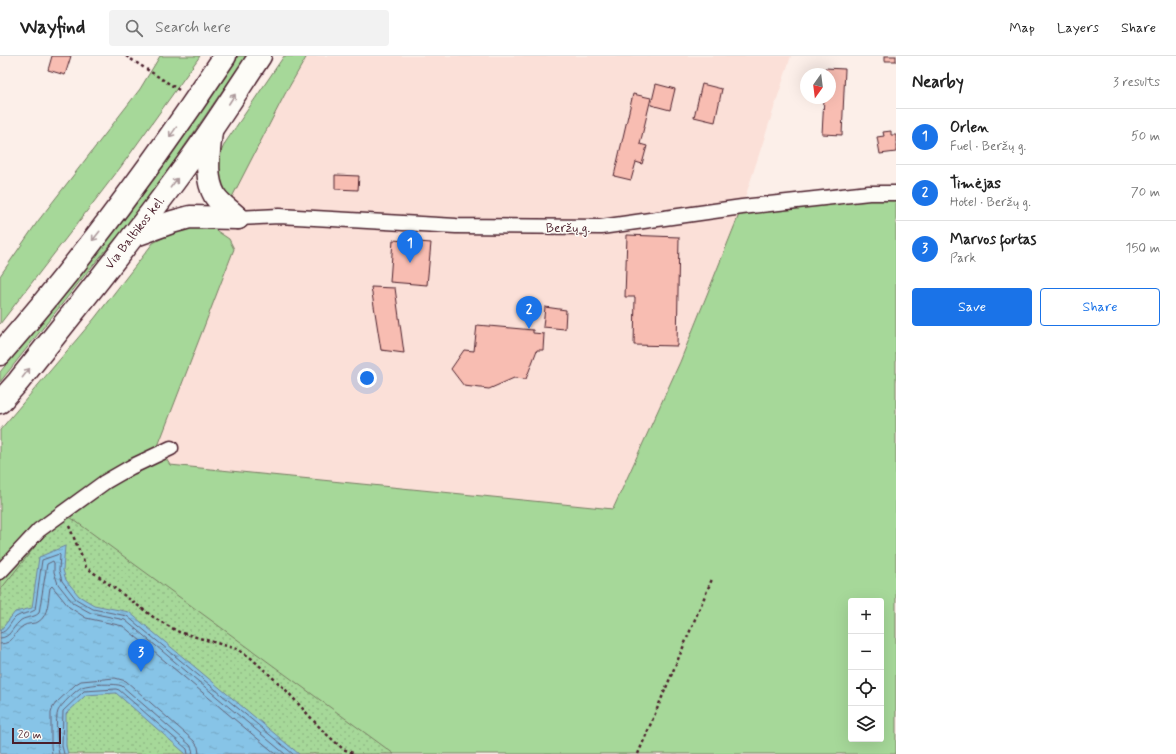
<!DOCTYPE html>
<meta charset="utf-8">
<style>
:root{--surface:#fff;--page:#f2f2f2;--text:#222;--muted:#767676;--line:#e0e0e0;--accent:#1a73e8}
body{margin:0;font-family:Mynerve,sans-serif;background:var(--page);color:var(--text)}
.controls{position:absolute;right:12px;bottom:12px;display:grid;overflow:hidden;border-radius:4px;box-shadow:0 4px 16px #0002}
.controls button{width:36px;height:36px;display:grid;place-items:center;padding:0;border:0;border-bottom:1px solid var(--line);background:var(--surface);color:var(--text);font:20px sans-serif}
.compass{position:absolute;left:800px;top:12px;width:36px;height:36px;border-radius:50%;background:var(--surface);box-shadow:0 4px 16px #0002;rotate:194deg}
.scale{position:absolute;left:12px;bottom:10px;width:49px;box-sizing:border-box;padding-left:4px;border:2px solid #4a1f2b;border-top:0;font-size:11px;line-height:14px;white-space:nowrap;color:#4a1f2b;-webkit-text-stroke:3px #fdfcf7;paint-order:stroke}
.you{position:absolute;left:367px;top:322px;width:14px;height:14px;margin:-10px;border:3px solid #fff;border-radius:50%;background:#1a73e8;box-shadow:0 0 0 6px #1a73e833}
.badge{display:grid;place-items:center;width:26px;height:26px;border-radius:50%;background:var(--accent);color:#fff;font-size:13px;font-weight:700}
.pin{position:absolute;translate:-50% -33px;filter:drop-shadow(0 1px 2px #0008)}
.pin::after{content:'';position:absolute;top:21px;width:14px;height:12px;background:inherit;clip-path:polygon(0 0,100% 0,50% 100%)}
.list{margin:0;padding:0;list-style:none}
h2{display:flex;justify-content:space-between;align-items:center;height:52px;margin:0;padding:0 16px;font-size:17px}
h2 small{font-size:13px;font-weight:400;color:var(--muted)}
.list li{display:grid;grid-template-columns:26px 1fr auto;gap:12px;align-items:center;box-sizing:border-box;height:56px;padding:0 16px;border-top:1px solid var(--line)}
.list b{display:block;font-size:15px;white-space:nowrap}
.list p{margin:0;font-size:13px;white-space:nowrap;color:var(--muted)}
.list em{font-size:13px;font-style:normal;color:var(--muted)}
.actions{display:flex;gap:8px;padding:12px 16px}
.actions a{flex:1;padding:9px 0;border:1px solid var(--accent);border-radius:4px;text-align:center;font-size:14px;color:var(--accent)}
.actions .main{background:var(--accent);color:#fff}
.icon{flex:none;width:22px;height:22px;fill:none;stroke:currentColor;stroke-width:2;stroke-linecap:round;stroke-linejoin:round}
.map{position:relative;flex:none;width:896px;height:698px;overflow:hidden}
header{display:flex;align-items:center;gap:24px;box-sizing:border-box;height:56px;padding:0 20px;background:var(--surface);border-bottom:1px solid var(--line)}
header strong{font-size:19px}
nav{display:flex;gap:22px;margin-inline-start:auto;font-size:14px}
.search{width:280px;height:36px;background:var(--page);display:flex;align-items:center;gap:10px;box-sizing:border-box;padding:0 14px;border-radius:4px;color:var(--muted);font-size:15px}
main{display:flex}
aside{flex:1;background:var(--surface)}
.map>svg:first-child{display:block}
.built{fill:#fbe0d8}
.grass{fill:#a6d899;stroke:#787c62;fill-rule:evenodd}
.park{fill:url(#park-dots);stroke:#787c62}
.water{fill:url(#water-ripples);stroke:#6f829c}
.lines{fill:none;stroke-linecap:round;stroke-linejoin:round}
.shore{stroke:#626176;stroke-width:1}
.building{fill:#f8bdb2;stroke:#4a1f2b}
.street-casing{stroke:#4a1f2b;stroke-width:17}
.highway-casing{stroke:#4a1f2b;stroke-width:25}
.path{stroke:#4a1f2b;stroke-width:2.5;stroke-dasharray:3 3;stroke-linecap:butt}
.street{stroke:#fdfcf7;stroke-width:14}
.highway{stroke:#fdfcf7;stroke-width:22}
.oneway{stroke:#ac999b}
.labels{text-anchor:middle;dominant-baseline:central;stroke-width:3;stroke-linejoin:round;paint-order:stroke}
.street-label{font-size:13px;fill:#4a1f2b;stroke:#fdfcf7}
</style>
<header>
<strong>Wayfind</strong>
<div class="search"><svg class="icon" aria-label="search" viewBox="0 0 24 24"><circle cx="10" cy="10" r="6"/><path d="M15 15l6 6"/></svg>Search here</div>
<nav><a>Map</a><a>Layers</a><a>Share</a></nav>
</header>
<main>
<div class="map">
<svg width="896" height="698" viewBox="0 0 896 698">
<defs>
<pattern id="park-dots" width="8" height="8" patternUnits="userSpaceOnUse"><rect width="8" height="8" fill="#a6d899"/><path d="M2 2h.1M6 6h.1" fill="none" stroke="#90b984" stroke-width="1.8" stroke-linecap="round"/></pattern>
<pattern id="water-ripples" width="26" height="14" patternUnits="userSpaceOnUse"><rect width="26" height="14" fill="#87c4e7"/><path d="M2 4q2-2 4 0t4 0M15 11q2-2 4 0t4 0" fill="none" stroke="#76a8c6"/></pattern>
</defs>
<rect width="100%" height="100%" fill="#fcefe9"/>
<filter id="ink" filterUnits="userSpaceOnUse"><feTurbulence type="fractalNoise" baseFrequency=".025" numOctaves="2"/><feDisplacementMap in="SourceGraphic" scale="8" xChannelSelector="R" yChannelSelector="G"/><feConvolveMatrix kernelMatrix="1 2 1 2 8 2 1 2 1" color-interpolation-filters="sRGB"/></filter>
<g filter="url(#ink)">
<path class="built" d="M307,0H791L742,151L680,306L613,453L170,409L158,390L234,193L229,183L214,173L285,38Z"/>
<g class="grass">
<path d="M160,0H200L120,112L0,268V220L38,165L140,33Z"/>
<path d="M238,0H246L162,123L124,173L89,214L0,326V316L118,170L155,121Z"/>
<path d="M284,0H307L285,38L230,145L219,133L216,107L225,87Z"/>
<path d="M896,137V698H299L0,575V374L94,263L153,187L178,174L196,171L214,173L229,183L234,193L158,390L170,409L613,453L680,306L742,151ZM851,545H881V683H851Z"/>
</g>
<path class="park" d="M63,456L394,698H0V534Z"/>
<path class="water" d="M65,490L63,514L66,524L79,540L94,549L129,556L299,698H186L116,637L86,639L66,658V690L68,698H0V575L15,556L32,552L39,501Z"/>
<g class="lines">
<g class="shore">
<path d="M0,577C8,576 10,566 16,561C21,557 30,558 35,554L42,504L59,498L60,499L59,514L62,525L76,543L93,553L127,560L293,698"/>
<path d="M0,582C10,582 12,572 19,566C24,560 33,563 39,557L47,508L53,505L54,507V516L58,528L73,547L91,557L125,564L285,698"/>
<path d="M0,588C15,588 13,576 23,570C27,567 34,568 38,566C49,560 48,542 50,532L52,530L69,551L86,562L123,570L276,698"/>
<path d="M52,698L51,690V657L53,651L56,647L76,628L81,625L115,622L126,625L194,685L198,691L199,698"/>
<path d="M59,698C57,690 55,662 58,655C60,650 77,633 82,631C89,628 116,627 122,630L190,689L192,693L193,698"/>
<path d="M64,698L62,690L63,655L84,635L116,633L119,634L187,693L188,698"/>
</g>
</g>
<g class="building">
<path d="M52,0H71L65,19L48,14Z"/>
<rect x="885" y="0" width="11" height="5"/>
<path d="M825,12L845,13L842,79L822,78L824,42H830V18H825Z"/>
<path d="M656,28L675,33L670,54L651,49Z"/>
<path d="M702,28L722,33L715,66L694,61Z"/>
<path d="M633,38L651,42L640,88L647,90L642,108L636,106L631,124L614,120Z"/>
<path d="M891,75V79H896V96L880,98L877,81L884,80L883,76Z"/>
<path d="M335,119L359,120L358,134L335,133Z"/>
<path d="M627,179L679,181L677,290L634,289L635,241H625Z"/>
<path d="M393,184L431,187L427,229L390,226Z"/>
<path d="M371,231L395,232L404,297L381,294Z"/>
<path d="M545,251L566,254L565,273L543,271Z"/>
<path d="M477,269L533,274V277L544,278L543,294H537L526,323L514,322L489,333L464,330L451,313L464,294L474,295Z"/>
</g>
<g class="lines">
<defs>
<g id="street">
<path d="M238,162L279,160L456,170L601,171L742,151L869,137H896"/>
<path d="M0,516L39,474L105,426L131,411L171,392"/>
</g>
<g id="highway">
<path d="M211,75C209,96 204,121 215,140C220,148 231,155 238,162"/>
<path d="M133,180L172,166L190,161L238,162"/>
<path d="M0,298C82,204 156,104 225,0"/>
<path d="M0,346L18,326C75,254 133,183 187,108C213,73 236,36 260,0"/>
</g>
</defs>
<use href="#street" class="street-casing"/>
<use href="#highway" class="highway-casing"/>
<g class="path">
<path d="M126,0L179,34"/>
<path d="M69,470L86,511L156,563L179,576L237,593L251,602L284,632L323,675L343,693L355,698"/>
<path d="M638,698L712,523"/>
</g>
<use href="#street" class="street"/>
<use href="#highway" class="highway"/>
</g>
<defs><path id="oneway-shaft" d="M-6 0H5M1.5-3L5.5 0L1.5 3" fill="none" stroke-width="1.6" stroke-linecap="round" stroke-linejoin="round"/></defs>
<g class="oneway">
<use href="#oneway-shaft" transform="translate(232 43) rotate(-57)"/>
<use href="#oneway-shaft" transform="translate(173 76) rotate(125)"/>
<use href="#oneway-shaft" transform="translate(174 127) rotate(-53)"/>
<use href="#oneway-shaft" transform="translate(96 180) rotate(129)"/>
<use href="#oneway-shaft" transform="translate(26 317) rotate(-52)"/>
</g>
</g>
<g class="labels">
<g class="street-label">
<text x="568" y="172">Beržų g.</text>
<text transform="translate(135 177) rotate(-52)">Via Baltikos kel.</text>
</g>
</g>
</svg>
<div class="controls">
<button>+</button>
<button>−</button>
<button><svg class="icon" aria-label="locate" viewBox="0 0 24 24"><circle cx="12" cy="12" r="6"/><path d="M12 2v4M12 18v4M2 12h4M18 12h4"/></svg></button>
<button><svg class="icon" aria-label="layers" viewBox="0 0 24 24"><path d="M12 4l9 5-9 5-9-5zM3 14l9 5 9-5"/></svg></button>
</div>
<svg class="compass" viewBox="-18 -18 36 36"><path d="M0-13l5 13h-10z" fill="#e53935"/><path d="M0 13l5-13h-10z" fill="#767676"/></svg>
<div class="scale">20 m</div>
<div class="you"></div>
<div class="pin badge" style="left:410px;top:207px">1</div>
<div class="pin badge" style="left:529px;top:273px">2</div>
<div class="pin badge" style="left:141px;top:616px">3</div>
</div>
<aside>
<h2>Nearby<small>3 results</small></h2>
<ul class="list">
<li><span class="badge">1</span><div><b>Orlen</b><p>Fuel · Beržų g.</p></div><em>50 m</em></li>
<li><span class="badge">2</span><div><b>Timėjas</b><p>Hotel · Beržų g.</p></div><em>70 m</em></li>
<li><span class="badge">3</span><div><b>Marvos fortas</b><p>Park</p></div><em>150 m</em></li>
</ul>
<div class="actions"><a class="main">Save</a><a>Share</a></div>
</aside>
</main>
